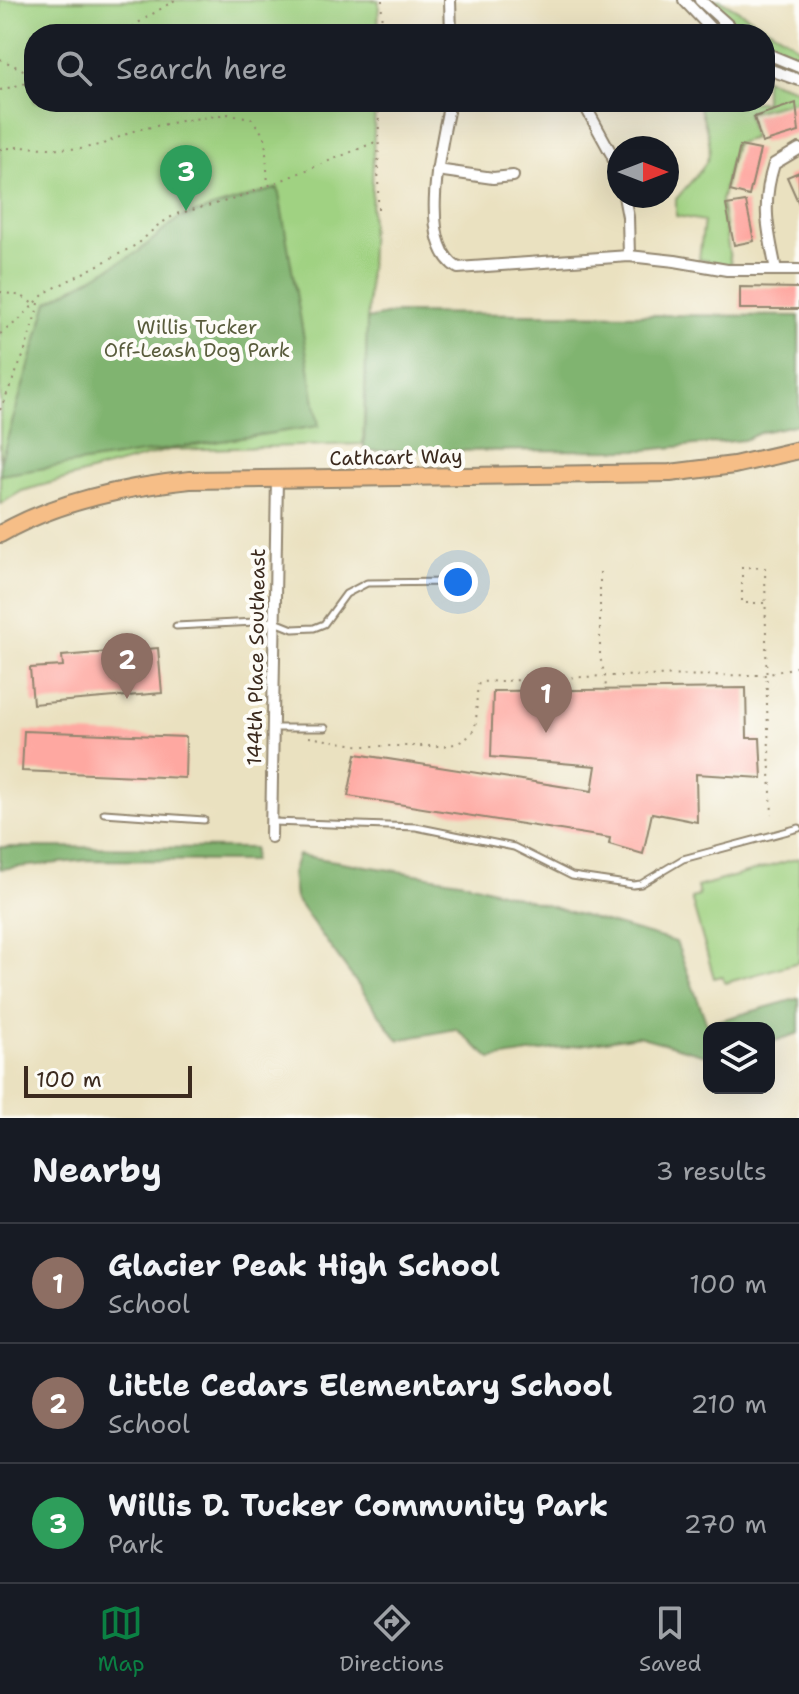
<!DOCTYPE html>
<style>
:root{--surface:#171b24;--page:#20242c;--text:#f1f3f6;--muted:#9ea1a6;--line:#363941;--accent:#0b8043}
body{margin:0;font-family:"Shantell Sans",sans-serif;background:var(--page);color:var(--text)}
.controls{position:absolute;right:24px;bottom:24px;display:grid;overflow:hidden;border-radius:16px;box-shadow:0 8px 32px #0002}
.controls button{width:72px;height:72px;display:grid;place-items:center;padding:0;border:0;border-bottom:2px solid var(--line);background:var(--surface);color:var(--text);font:40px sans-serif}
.compass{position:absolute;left:607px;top:136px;width:72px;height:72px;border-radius:50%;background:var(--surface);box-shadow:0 8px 32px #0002;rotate:90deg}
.scale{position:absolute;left:24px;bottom:20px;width:168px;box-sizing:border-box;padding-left:8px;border:4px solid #3b2a1e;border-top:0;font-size:22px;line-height:28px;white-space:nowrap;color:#3b2a1e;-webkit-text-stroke:6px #fdfcf7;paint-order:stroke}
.you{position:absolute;left:458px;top:582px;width:28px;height:28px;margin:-20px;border:6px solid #fff;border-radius:50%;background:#1a73e8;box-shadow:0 0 0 12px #1a73e833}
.badge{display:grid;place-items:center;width:52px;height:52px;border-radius:50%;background:var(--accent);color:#fff;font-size:26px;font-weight:700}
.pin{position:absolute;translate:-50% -66px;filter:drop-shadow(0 2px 4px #0008)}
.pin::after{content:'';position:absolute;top:42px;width:28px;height:24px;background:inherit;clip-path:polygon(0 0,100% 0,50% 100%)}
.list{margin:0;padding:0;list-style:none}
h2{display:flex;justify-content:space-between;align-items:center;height:104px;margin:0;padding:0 32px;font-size:34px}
h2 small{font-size:26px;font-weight:400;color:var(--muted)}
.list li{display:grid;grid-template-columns:52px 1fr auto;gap:24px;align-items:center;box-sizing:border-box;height:120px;padding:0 32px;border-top:2px solid var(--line)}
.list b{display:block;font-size:30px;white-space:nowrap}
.list p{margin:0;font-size:26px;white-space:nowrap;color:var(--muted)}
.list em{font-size:26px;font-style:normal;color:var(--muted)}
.icon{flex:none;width:44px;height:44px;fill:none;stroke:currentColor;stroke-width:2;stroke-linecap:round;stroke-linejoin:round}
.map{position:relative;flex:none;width:799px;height:1118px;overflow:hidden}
.search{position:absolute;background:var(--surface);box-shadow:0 8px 32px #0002;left:24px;right:24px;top:24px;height:88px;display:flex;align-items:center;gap:20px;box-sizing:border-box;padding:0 28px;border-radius:32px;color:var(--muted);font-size:30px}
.sheet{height:464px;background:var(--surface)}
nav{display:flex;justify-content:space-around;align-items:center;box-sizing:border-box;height:112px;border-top:2px solid var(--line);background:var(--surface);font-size:22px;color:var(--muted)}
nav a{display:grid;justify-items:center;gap:4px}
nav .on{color:var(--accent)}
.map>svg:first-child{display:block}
.green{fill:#a0d282;stroke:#6e7e50;stroke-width:2}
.forest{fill:#80b470;stroke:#5e6f47;stroke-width:2}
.building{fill:#fea8a1}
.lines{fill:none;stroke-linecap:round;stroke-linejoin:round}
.lane-casing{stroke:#92866f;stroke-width:9}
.street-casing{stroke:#92866f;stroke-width:14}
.primary-casing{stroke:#92866f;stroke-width:20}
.path{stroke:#92866f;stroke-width:2;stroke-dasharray:2 6;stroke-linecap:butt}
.lane{stroke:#fff;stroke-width:5}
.street{stroke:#fff;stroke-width:10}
.primary{stroke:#f6be87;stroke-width:16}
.labels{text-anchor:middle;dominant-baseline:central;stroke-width:8;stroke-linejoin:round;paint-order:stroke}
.park-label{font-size:20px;fill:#595c3c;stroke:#fdfcf7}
.street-label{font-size:20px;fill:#3b2a1e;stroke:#fdfcf7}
</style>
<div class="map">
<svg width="799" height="1118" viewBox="0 0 799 1118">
<rect width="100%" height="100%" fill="#fdfcf7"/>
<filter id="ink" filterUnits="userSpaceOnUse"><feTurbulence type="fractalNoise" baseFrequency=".0125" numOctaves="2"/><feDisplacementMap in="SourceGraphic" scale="16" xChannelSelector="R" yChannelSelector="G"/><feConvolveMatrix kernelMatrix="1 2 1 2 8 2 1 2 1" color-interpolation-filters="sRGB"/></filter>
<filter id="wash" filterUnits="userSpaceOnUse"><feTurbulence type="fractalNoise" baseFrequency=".006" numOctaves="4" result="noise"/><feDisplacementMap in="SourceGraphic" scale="32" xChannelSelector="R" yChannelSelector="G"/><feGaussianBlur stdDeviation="1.8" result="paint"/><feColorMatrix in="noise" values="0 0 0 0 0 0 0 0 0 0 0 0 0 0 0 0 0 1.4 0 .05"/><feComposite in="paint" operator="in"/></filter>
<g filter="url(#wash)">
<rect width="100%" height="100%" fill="#eae1c0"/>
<g class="green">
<path d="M0,0H379L378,34H34V102H375L363,444L169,450L22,491L0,504Z"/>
<path d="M707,0H720L789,40L799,48V62L765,48V34H745Z"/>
<path d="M765,79L799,90V100L747,113L753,138L735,144L721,201L731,266L699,259L704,221L676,216V199C715,153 717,161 698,102H765Z"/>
<path d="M799,858V962L725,983L722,976L714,978L691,898L699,896L697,887Z"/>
</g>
<g class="forest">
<path d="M278,188L319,426L0,475V463L48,302L138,252L179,218Z"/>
<path d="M395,313L799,316V424L762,432L744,440L646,450L364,451L367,319Z"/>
<path d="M0,847L254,848L253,861L88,860L0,869Z"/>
<path d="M298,855L465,882L676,942L707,1024L799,998V1033L769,1043V1028H709V1056L638,1036L491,1059L456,1029L398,1040L295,898L292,873Z"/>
</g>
<g id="blocks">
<g class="building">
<path d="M796,103L799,132L762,143L754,117Z"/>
<path d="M740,146L760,150L749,196L730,191Z"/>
<path d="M799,172V204L787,177Z"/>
<path d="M746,202L754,241L734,245L726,205Z"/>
<path d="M740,287L799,288V309H740Z"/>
<path d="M158,648L162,693L33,704L30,668L63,666L62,656Z"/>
<path d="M746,688L747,738H760L762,778L696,774L697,822L652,813L643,854L609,844L610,838L348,796L356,754L592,791L596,766L491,757L493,691Z"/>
<path d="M24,731L186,737L185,778L22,771Z"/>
</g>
</g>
</g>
<g filter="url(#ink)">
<use href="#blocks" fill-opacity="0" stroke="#92866f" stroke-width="2"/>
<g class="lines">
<defs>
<g id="lane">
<path d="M176,626L273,621L293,629L314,628L324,624L346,594L367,583L454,582L468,585"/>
<path d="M273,728H325"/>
<path d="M104,813L204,820"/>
<path d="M273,822L416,827L514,847L572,876L633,885L641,884L683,859L799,828"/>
</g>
<g id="street">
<path d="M450,0L451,34"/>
<path d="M684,0L716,34"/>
<path d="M700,0L738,34"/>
<path d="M765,53L799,67"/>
<path d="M765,68L799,80"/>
<path d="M450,102C442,142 416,244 458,268L629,256L675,261L727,270H799"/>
<path d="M583,102L612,155L619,176"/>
<path d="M659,148L666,145"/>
<path d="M437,170L493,178L513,176"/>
<path d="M624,196L628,217L629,256"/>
<path d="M776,270C768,230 761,205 774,164L799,149"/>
<path d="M271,837L277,478"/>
</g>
<path id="primary" d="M0,534C57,501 125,487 190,480L670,473L734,465L799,450"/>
</defs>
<use href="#lane" class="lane-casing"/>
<use href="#street" class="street-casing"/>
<use href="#primary" class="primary-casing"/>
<g class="path">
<path d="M128,34L138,23L175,0"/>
<path d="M381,34L382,0"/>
<path d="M0,59L34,75"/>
<path d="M0,90L34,81"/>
<path d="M0,149L19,147L80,149L103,144L136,130L181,121L228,114L251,118L265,137L268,185"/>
<path d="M378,209L379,102"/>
<path d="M0,292L22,296L33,304"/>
<path d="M0,334L19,320L45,293L138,244L157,226L176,214L238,198L378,141"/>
<path d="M0,410L24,354L40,300"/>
<path d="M600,572V657L605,676L606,689"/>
<path d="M764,603H742V567L765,568L767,706L772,815"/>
<path d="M309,737L362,746H447C489,736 471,714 479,682L605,676L766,675L799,666"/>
</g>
<use href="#lane" class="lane"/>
<use href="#street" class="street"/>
<use href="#primary" class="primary"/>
</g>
</g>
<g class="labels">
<g class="park-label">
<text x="197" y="327">Willis Tucker<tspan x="197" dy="23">Off-Leash Dog Park</tspan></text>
</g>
<g class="street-label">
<text transform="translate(396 457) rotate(-1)">Cathcart Way</text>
<text transform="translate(256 657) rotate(-89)">144th Place Southeast</text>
</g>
</g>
</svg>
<div class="controls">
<button><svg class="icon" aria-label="layers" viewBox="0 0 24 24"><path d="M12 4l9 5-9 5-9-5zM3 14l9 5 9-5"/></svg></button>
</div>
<svg class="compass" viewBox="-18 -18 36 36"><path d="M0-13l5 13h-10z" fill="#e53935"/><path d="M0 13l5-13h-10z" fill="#9ea1a6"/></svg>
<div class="scale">100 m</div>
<div class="you"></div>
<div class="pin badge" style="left:546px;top:733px;background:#8d6e63">1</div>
<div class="pin badge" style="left:127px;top:699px;background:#8d6e63">2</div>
<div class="pin badge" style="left:186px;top:211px;background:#2e9e5b">3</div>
<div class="search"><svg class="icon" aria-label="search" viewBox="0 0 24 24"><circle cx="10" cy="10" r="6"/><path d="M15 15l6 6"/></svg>Search here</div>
</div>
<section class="sheet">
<h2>Nearby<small>3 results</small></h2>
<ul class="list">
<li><span class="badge" style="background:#8d6e63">1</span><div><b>Glacier Peak High School</b><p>School</p></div><em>100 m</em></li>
<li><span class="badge" style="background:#8d6e63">2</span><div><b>Little Cedars Elementary School</b><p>School</p></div><em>210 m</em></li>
<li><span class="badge" style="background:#2e9e5b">3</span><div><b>Willis D. Tucker Community Park</b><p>Park</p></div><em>270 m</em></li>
</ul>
</section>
<nav>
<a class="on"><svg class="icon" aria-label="map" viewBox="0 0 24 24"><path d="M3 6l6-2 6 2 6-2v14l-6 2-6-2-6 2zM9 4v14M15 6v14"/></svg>Map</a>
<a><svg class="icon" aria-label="directions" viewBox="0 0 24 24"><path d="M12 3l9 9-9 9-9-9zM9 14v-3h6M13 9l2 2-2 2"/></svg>Directions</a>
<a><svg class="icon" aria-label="saved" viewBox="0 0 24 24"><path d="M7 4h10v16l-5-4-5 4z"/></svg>Saved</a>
</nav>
